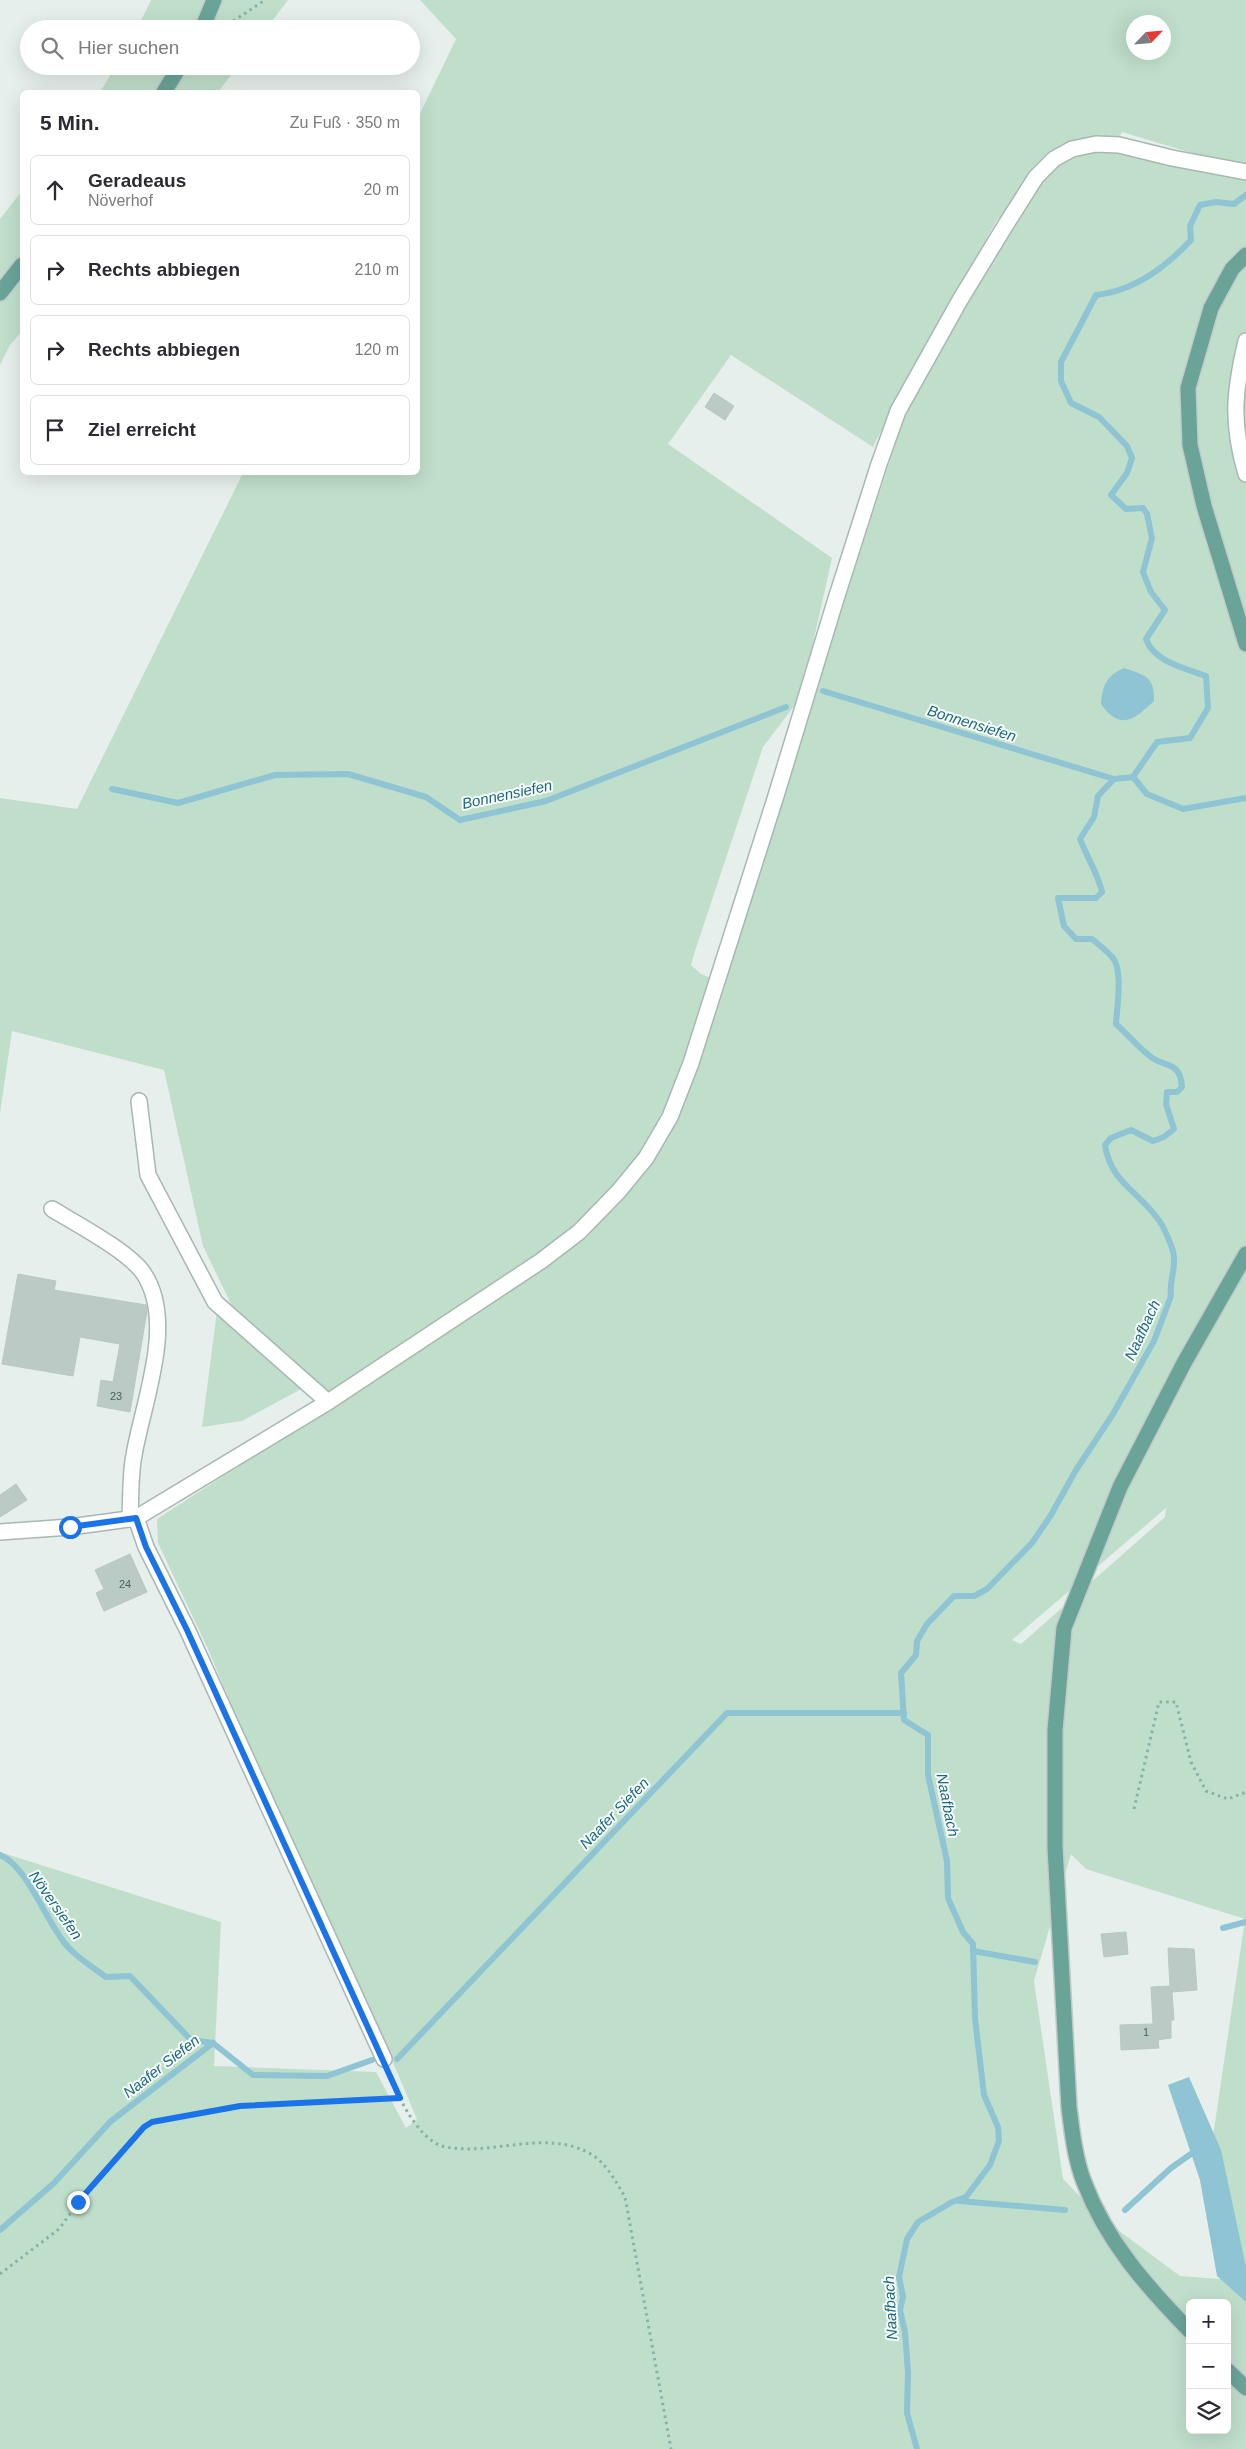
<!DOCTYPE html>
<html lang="de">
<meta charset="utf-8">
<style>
:root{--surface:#fff;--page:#f2f2f3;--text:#2b2b33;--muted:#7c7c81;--line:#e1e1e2}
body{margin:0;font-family:Helvetica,sans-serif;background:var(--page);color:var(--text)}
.controls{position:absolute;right:15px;bottom:15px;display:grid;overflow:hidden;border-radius:8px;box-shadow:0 5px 20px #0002}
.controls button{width:45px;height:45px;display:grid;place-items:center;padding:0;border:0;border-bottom:1px solid var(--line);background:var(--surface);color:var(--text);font:25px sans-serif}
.compass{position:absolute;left:1126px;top:15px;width:45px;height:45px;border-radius:50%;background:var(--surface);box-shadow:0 5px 20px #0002;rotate:64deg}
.stop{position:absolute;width:15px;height:15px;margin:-11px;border:4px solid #1a73e8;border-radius:50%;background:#fff}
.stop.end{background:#1a73e8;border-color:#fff;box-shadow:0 1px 5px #0008}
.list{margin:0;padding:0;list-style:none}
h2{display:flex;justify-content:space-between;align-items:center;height:65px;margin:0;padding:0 20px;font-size:21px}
h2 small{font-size:16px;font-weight:400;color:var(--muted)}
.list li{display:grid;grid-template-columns:32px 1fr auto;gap:15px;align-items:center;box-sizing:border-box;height:70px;margin:0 10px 10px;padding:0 10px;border:1px solid var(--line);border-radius:8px}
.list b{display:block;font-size:19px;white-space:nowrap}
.list p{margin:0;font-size:16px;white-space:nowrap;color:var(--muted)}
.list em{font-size:16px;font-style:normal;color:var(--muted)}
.icon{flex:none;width:28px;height:28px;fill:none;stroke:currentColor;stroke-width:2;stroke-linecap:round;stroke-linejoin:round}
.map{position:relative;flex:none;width:1246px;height:2449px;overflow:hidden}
.search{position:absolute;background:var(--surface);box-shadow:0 5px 20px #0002;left:20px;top:20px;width:400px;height:55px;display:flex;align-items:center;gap:12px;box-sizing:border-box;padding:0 18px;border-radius:28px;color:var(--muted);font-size:19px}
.panel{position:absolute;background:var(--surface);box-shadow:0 5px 20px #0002;left:20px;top:90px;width:400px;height:385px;border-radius:8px}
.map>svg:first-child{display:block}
.green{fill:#bfdfca;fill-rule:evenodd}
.water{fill:#8ec4d3}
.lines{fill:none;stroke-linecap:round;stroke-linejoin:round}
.stream{stroke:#8ec4d3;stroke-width:6}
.building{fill:#bbcac4;stroke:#b8c8c3}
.minor-casing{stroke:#a8b7b3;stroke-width:18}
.major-casing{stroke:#c2cac8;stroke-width:18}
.path{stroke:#86b2a7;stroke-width:3;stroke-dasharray:2.5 4;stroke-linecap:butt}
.minor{stroke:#fff;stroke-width:15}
.major{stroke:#6aa499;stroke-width:15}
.route{stroke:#1a73e8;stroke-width:6}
.labels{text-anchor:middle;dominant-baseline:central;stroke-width:4;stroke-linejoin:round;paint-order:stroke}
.number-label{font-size:11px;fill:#4a635d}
.water-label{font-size:15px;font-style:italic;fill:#1d687e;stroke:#f6fbf9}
</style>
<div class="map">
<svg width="1246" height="2449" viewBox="0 0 1246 2449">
<rect width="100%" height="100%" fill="#e6efeb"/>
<g class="green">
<path d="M151,0H288L266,29H137Z"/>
<path d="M420,0H1246V2449H0V1852L221,1922L214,2066L376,2072L406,2128L417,2119L383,2039L266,1788L208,1649L158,1543L157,1519L541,1271L599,1221L627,1192L659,1152L672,1124L782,793L905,414L1020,207L997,220L899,395L873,447L731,355L668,444L832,558L801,697L763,747L695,951L691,965L701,974L713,979L667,1110L639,1156L617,1185L580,1222L535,1257L326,1398L232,1306L203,1246L164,1070L12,1031L0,1113V798L77,809L243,473L418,472V118L456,39ZM1134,22H1164V52H1134ZM1122,132L1215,160L1112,150ZM1166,1508L1165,1517L1021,1644L1012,1640ZM1071,1854L1086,1869L1245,1919L1210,2157L1245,2281L1180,2276L1099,2216L1063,2179L1034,1981ZM1190,2303H1227V2430H1190Z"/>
<path d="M116,66H238L218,92H100Z"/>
<path d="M22,191V331L10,345L0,365V219Z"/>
<path d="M217,1311L303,1388L242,1421L202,1427Z"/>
</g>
<g class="water">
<path d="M1124,668C1144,675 1155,676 1154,701C1134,720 1120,731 1101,704C1103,685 1106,676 1124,668Z"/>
<path d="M1189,2077L1221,2150L1246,2267V2302L1217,2276L1200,2180L1168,2085Z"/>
</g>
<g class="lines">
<g class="stream">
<path d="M823,691L1114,779"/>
<path d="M1133,777L1147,794L1183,809L1246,798"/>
<path d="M112,789L178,803L275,775L348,774L426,797L460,820L546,801L786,707"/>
<path d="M0,1855C29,1867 47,1926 69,1948C79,1959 94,1968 106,1977L130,1976L191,2040L213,2043"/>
<path d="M1223,1928L1246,1922"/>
<path d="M973,1951L1035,1962"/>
<path d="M213,2043L253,2075L327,2076L372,2060"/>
<path d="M397,2059L727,1713H904"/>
<path d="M959,2201L1065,2210"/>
<path d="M1125,2210L1171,2168L1198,2149"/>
<path d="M0,2230L54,2183L111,2121L213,2043"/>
<path d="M917,2449L907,2413L908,2372L905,2332L900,2310L903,2297L899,2277L907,2239L918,2222L952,2202L966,2197L990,2165L999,2141L998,2127L984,2095L975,2018L973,1944L963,1932L948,1898L947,1861L928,1775V1735L904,1720L901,1673L916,1655L917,1641L927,1624L954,1596H974L987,1589L1032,1543L1051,1515L1076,1470L1113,1414L1154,1341L1171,1296C1169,1283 1175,1271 1174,1258C1174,1249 1166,1233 1162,1225C1143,1193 1111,1185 1105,1145L1111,1138L1131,1130L1153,1141L1164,1137L1174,1129L1166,1104L1167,1092H1177L1182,1087C1180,1060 1165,1068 1151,1057C1139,1048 1128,1035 1116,1024C1117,1007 1123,971 1113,958C1107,951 1099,945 1092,939H1076L1064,926L1058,898H1096L1102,892C1098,874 1087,857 1080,839L1094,817L1098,796L1114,779L1133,777L1157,742L1190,738L1208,708L1206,676C1185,668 1154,662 1146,639L1165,610L1151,592L1143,572L1152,538L1147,514L1143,508L1126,509L1111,495L1127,473L1132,458L1127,446L1099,417L1071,403L1061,381V362L1096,295C1134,291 1166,267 1191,240L1190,226L1200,205L1216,202L1234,204L1246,195"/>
</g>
</g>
<g class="building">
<path d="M714,393L734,406L725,420L705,407Z"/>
<path d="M18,1274L56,1281L54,1290L146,1305L147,1311L130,1412L97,1406L101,1380L113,1382L120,1344L80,1337L73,1376L2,1364Z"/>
<path d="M16,1484L27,1500L0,1517V1495Z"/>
<path d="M130,1554L147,1592L104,1611L96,1593L104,1589L95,1570Z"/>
<path d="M1126,1932L1128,1954L1104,1957L1101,1934Z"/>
<path d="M1168,1948L1194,1949L1197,1990L1172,1992L1174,2020H1171V2038L1158,2040L1159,2048L1121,2050L1120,2025L1153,2024L1151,1987L1170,1986Z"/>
</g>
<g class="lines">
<defs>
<g id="minor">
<path d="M1246,341C1234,392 1231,423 1246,474"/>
<path d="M139,1101L148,1175L215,1302L328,1402"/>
<path d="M52,1209C75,1223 130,1252 144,1274C176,1323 143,1402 134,1455C130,1475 131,1498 130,1519"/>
<path d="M136,1518L146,1547L187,1629L384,2059"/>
<path d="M0,1532L70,1527L136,1518L328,1402L541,1261L579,1232L618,1192L646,1158L670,1117L691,1063L775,799L835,602L879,464L898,411L960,300L1005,226L1036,177L1054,159L1072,149L1096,144L1119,145L1172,158L1246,172"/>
</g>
<g id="major">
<path d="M202,29L214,0"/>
<path d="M164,92L180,66"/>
<path d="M1246,255L1232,269L1211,308L1188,388L1190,445L1204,506L1246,644"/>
<path d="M0,293L22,265"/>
<path d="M1190,2331C1147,2287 1106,2241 1084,2182C1075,2159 1072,2132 1069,2107L1055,1847V1730L1064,1628L1120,1487L1184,1363L1246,1254"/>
<path d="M1227,2370L1246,2388"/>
</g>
</defs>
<use href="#minor" class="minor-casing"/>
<use href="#major" class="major-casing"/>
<g class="path">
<path d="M221,25L232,22L265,0"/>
<path d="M1134,1809L1159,1702H1176L1191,1762L1206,1791L1228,1799L1246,1792"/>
<path d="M400,2098C408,2115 426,2144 446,2147C493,2156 545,2129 589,2153C606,2162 616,2182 625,2197L671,2449"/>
<path d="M0,2274L59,2229L92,2184L144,2127L153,2122L240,2106L400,2098L390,2074"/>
</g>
<use href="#minor" class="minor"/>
<use href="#major" class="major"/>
</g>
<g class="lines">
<path class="route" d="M70,1527L136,1518L146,1547L187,1630L400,2098L240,2106L152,2122L144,2127L78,2202"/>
</g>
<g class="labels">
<g class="number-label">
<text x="116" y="1396">23</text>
<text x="125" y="1584">24</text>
<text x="1146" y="2032">1</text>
</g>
<g class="water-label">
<text transform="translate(972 723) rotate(17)">Bonnensiefen</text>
<text transform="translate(507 794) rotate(-12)">Bonnensiefen</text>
<text transform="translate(1142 1330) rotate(-65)">Naafbach</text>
<text transform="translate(948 1805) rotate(79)">Naafbach</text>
<text transform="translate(614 1813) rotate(-46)">Naafer Siefen</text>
<text transform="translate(56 1905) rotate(55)">Növersiefen</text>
<text transform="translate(161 2066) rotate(-38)">Naafer Siefen</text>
<text transform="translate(890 2308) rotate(-93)">Naafbach</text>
</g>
</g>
</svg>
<div class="controls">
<button>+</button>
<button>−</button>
<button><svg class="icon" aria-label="layers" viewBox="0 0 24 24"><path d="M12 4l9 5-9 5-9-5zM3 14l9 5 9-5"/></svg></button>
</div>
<svg class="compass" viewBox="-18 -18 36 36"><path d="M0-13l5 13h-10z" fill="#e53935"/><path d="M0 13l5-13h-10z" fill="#7c7c81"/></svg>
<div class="stop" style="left:70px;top:1527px"></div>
<div class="stop end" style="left:78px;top:2202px"></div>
<div class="search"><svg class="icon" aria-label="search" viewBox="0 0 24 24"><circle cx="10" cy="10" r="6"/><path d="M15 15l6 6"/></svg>Hier suchen</div>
<section class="panel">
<h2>5 Min.<small>Zu Fuß · 350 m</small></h2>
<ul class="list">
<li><svg class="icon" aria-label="ahead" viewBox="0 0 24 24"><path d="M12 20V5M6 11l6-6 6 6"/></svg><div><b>Geradeaus</b><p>Növerhof</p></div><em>20 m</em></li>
<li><svg class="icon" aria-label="right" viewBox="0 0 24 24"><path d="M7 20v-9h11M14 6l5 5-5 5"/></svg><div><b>Rechts abbiegen</b></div><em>210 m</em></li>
<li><svg class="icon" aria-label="right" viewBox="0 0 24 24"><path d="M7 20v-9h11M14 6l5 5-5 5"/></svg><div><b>Rechts abbiegen</b></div><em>120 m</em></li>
<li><svg class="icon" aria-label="arrive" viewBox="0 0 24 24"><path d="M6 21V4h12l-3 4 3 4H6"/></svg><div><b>Ziel erreicht</b></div></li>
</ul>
</section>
</div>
